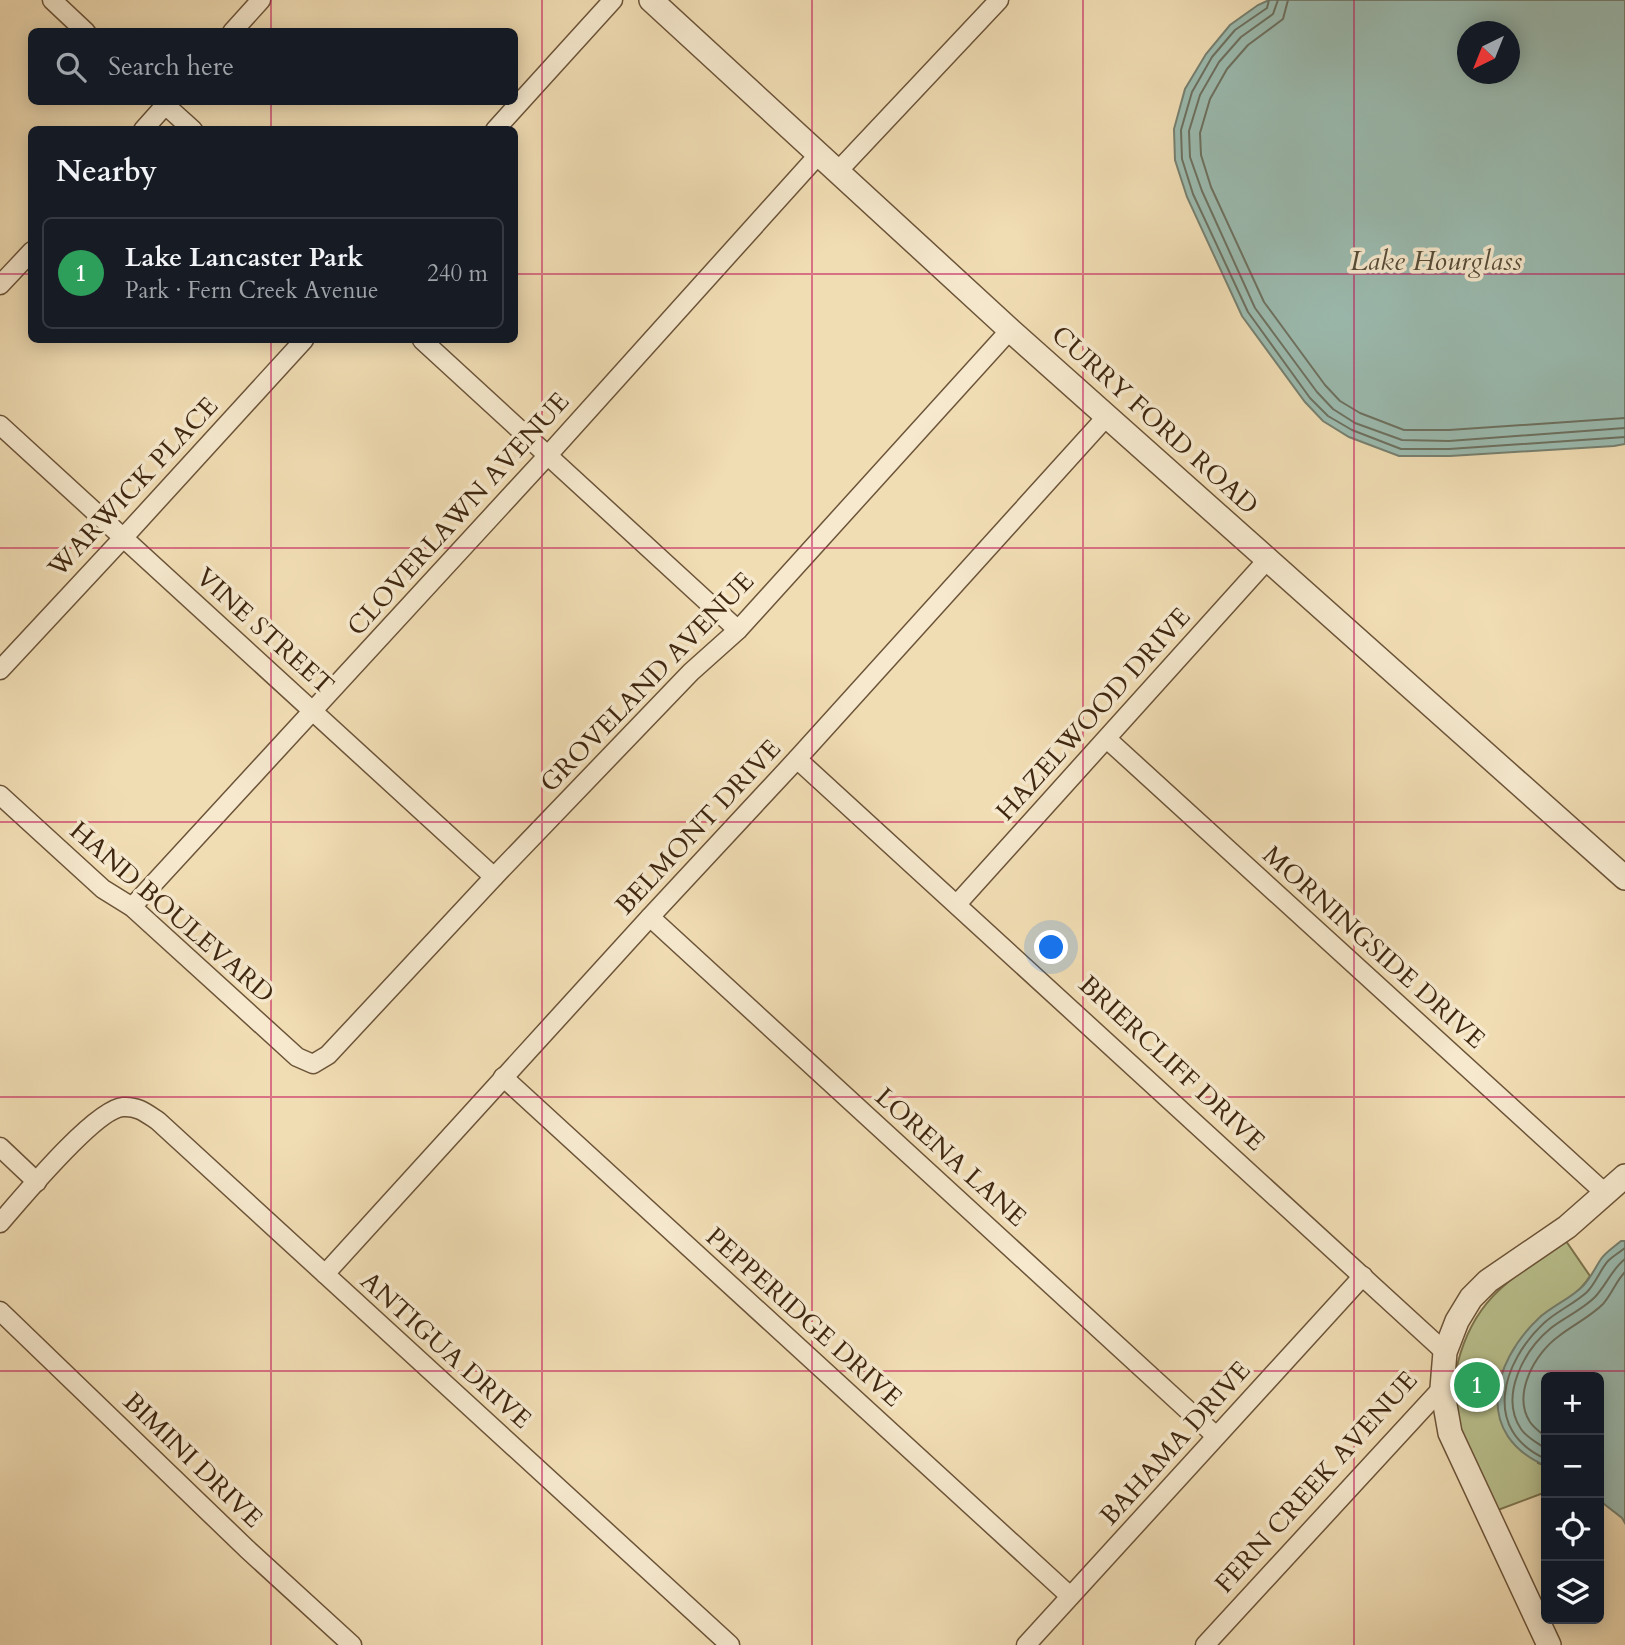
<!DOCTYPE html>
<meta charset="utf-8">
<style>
:root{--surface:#171b24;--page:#20242c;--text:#f1f3f6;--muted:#9ea1a6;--line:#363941;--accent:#0b8043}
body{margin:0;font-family:Cardo,serif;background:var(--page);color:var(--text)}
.controls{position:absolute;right:21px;bottom:21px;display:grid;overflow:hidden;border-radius:10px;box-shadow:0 4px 18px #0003}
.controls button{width:63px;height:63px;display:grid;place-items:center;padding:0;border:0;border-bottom:2px solid var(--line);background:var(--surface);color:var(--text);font:35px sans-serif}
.compass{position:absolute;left:1457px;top:21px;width:63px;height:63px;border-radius:50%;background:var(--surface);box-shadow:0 4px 18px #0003;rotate:223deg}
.you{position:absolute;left:1052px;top:948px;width:24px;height:24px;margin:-18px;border:5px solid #fff;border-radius:50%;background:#1a73e8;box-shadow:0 0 0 10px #1a73e833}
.badge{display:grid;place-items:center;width:46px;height:46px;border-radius:50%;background:var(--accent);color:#fff;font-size:23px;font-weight:700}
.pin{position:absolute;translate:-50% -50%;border:4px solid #fff;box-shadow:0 2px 7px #0006}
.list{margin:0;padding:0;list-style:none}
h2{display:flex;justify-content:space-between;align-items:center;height:91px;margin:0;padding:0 28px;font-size:30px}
h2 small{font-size:23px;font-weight:400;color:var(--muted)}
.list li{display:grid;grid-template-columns:46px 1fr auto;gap:21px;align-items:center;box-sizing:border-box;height:112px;margin:0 14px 14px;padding:0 14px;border:2px solid var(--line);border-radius:10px}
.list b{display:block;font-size:26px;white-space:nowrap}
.list p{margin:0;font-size:23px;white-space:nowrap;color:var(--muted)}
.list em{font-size:23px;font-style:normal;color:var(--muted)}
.icon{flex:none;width:38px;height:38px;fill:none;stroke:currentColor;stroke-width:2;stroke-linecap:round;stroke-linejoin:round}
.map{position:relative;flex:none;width:1625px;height:1645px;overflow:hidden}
.search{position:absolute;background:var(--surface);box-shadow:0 4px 18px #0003;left:28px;top:28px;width:490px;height:77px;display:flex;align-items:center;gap:18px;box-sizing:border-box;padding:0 24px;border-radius:10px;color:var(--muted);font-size:26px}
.panel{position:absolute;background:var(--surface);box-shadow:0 4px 18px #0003;left:28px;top:126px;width:490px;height:217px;border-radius:10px}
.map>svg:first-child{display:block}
.green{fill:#b9c18e;stroke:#7c744f;stroke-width:2}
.water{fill:#9bbbb0;stroke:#768070;stroke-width:2;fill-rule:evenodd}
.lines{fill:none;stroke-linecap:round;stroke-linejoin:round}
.shore{stroke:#6d7160;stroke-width:2}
.minor-casing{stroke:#6c5439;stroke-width:21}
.tertiary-casing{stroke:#6c5439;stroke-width:26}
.minor{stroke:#f6e9ce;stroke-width:18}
.tertiary{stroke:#f6e9ce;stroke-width:23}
.grid{fill:none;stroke:#c2185b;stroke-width:2;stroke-opacity:0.55}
.labels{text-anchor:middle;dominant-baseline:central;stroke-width:7;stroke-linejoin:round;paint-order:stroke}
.street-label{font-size:26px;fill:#3f2710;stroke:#f6e9ce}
.water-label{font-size:28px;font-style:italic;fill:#564c38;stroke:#f6e9ce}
</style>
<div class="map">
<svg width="1625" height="1645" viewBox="0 0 1625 1645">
<rect width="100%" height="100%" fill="#f1ddb4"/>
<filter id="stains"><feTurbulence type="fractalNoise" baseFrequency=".00286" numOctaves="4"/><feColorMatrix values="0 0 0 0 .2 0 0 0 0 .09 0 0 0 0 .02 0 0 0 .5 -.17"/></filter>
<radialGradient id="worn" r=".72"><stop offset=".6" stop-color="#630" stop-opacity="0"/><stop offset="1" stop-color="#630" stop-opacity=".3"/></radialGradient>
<path class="green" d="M1566,1241L1590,1276C1579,1294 1560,1305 1541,1316L1538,1463L1546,1466V1492L1498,1510C1485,1479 1467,1448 1456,1416C1451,1400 1455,1378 1458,1362C1475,1296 1514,1277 1566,1241Z"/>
<g class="water">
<path d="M1269,0H1625V444L1614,446L1450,456H1399L1349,437L1323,421L1305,402L1242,316L1187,197L1175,160L1174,129L1185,89L1206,54L1230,25L1258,5ZM1468,32H1510V74H1468Z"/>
<path d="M1621,1241H1625V1523L1622,1518L1599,1500V1377H1546V1466C1474,1435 1491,1363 1539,1318C1552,1306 1570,1299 1583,1286C1590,1279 1595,1268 1601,1259C1606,1252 1614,1247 1621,1241Z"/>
</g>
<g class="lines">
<g class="shore">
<path d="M1269,0L1267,8L1235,30L1212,57L1192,92L1181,130L1182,159L1193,194L1248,312L1310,398L1328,416L1352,430L1401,449H1449L1625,437"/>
<path d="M1278,0L1273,14L1241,37L1219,62L1200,95L1189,131L1190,157L1202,191L1255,308L1317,392L1333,409L1355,423L1402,440L1449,441L1625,428"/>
<path d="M1288,0L1283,19L1248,45L1227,69L1210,99L1200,133L1201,155L1211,187L1264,302L1325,385L1340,401L1360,413L1404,430H1449L1625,418"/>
<path d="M1546,1437C1540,1432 1534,1428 1530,1422C1512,1394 1535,1353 1559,1336C1573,1325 1590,1317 1603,1304C1612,1294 1616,1281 1625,1272"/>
<path d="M1546,1449C1538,1443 1527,1438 1521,1429C1499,1396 1524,1350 1551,1328C1565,1317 1582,1310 1595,1297C1607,1284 1612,1269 1625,1259"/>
<path d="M1546,1459C1481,1430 1502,1362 1544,1323C1557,1311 1574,1304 1587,1292C1596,1283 1600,1270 1608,1261C1613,1256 1620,1252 1625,1248"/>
</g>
<defs>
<g id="minor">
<path d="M52,0L86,32"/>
<path d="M232,32L261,0"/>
<path d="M162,102L193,130"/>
<path d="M143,130L168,102"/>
<path d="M495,130L613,0"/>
<path d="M838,171L999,0"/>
<path d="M0,285L32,251"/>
<path d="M422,340L738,630"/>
<path d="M0,425L494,877"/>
<path d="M0,670L123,538L304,340"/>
<path d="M1107,739L1606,1194"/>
<path d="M797,759L1445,1352"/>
<path d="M0,795L103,889L132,907L297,1057L313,1064L328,1055L494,877L691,672L738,630L1010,330"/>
<path d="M957,904L1269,558"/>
<path d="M132,907L549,454L820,153"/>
<path d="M650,917L1216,1436"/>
<path d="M503,1077L1070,1596"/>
<path d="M0,1147L37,1182"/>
<path d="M0,1223C21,1199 95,1109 123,1107C138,1106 146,1113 158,1121L730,1645"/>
<path d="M325,1274L650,917L797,759L1108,415"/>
<path d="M0,1311L247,1549L352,1645"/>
<path d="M1026,1645L1363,1276"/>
<path d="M1205,1645L1442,1388"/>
</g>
<g id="tertiary">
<path d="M651,0L1010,330L1625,878"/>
<path d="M1549,1645L1450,1433L1442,1388L1445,1352L1457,1321L1471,1298L1488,1281L1567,1227L1625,1176"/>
</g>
</defs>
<use href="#minor" class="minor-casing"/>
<use href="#tertiary" class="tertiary-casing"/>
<use href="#minor" class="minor"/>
<use href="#tertiary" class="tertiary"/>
</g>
<path class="grid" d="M271,0V32M542,0V1645M812,0V1645M1083,0V1645M1354,0V1645M271,102V130M0,274H32M514,274H1625M271,340V1645M0,548H1625M0,822H1625M0,1097H1625M0,1371H1625"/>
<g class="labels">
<g class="street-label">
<text transform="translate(1155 420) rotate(42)">CURRY FORD ROAD</text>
<text transform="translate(133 487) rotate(-47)">WARWICK PLACE</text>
<text transform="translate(458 514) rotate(-48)">CLOVERLAWN AVENUE</text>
<text transform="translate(265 631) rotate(42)">VINE STREET</text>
<text transform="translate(647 682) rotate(-46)">GROVELAND AVENUE</text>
<text transform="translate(1093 714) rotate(-48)">HAZELWOOD DRIVE</text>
<text transform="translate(698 827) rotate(-47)">BELMONT DRIVE</text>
<text transform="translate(172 912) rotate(41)">HAND BOULEVARD</text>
<text transform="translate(1374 947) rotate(42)">MORNINGSIDE DRIVE</text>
<text transform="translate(1172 1063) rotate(43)">BRIERCLIFF DRIVE</text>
<text transform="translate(951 1157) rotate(42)">LORENA LANE</text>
<text transform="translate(804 1317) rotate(42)">PEPPERIDGE DRIVE</text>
<text transform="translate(446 1350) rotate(42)">ANTIGUA DRIVE</text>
<text transform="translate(1175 1443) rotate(-48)">BAHAMA DRIVE</text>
<text transform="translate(193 1460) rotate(44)">BIMINI DRIVE</text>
<text transform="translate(1316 1482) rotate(-48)">FERN CREEK AVENUE</text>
</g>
<g class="water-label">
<text x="1436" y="261">Lake Hourglass</text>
</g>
</g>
<rect width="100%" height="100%" filter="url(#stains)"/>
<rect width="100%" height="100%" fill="url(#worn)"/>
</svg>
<div class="controls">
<button>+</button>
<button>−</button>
<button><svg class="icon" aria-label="locate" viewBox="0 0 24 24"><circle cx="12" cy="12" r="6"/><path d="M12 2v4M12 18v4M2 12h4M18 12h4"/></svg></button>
<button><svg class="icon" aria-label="layers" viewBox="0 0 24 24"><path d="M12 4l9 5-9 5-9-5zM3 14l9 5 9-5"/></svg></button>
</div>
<svg class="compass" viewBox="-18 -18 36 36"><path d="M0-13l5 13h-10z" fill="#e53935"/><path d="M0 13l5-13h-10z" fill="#9ea1a6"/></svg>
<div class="you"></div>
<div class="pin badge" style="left:1477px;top:1385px;background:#2e9e5b">1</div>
<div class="search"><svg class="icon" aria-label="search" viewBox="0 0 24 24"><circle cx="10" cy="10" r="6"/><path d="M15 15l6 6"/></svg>Search here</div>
<section class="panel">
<h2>Nearby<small></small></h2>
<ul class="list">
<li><span class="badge" style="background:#2e9e5b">1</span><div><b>Lake Lancaster Park</b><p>Park · Fern Creek Avenue</p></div><em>240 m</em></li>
</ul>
</section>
</div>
